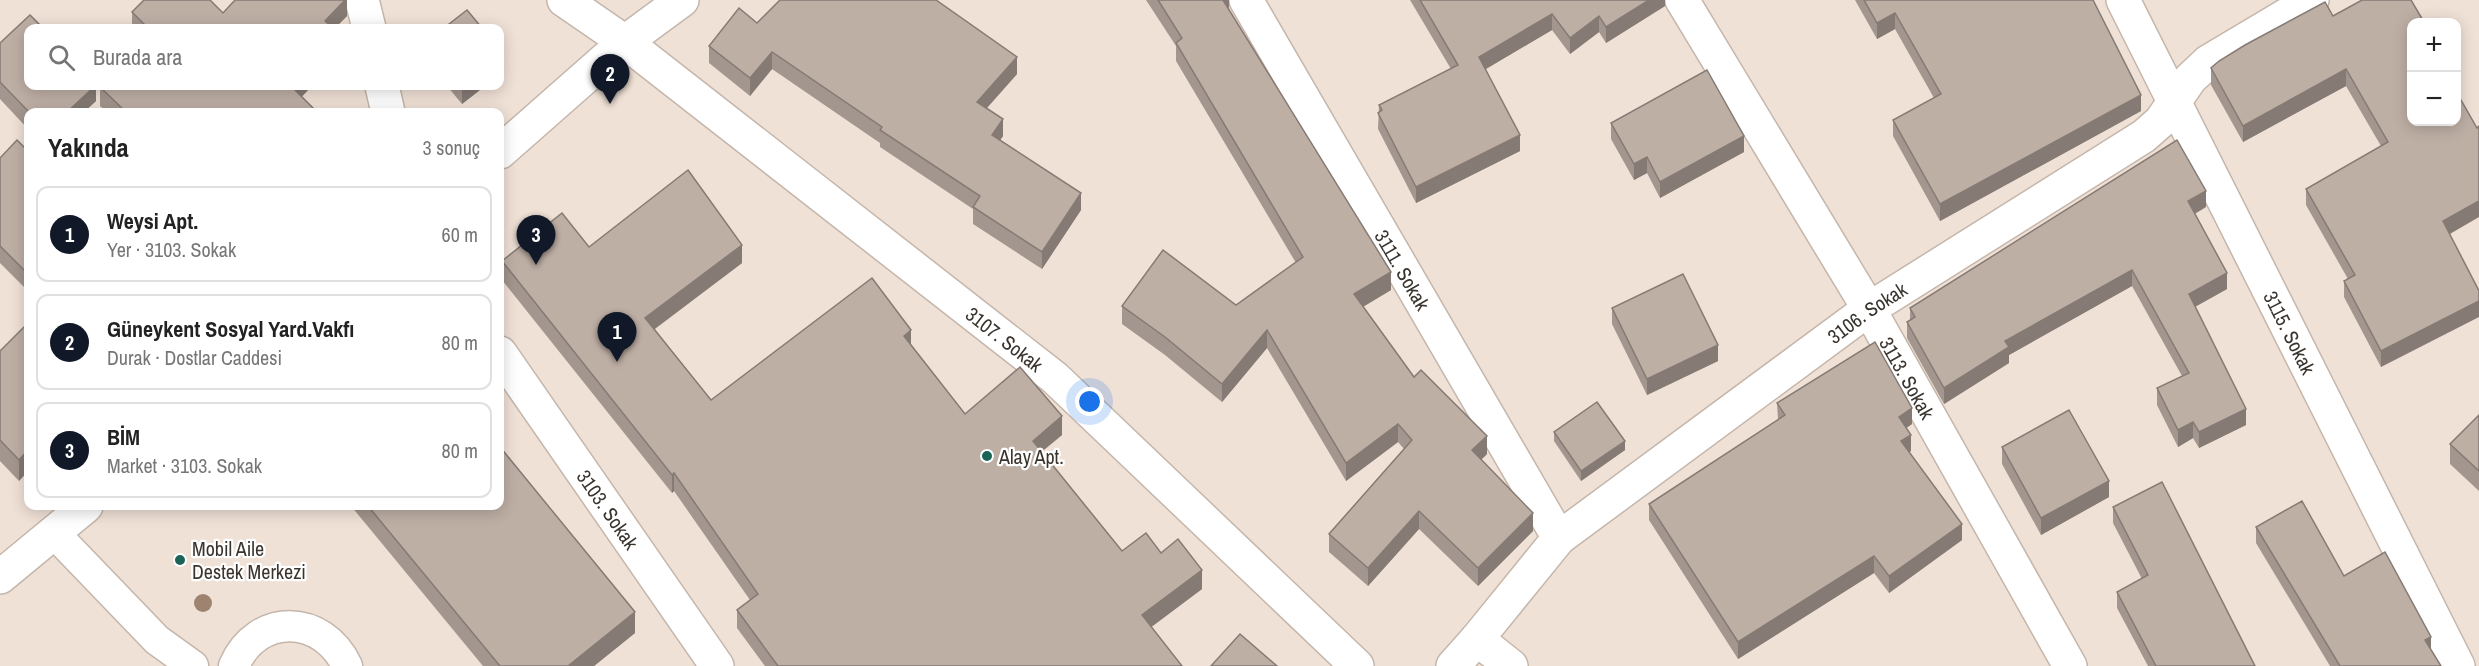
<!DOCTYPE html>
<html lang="tr">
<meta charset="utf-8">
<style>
:root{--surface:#fff;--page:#f2f2f2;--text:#222;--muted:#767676;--line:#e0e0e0;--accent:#111827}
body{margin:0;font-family:"Archivo Narrow",sans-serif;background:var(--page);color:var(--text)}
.controls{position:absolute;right:18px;top:18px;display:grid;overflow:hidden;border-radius:12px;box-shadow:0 3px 15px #0003}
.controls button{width:54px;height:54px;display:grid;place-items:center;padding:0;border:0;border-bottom:2px solid var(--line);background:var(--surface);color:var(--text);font:30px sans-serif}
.you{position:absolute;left:1090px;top:402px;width:21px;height:21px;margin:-15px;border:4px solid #fff;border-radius:50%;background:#1a73e8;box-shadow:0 0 0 9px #1a73e833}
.badge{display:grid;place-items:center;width:39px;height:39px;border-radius:50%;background:var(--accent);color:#fff;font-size:20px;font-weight:700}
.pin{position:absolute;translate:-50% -50px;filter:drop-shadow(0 2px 3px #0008)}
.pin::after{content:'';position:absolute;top:32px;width:21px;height:18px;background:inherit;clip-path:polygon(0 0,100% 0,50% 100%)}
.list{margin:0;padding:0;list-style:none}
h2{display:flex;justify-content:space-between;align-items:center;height:78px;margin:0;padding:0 24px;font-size:26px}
h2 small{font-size:20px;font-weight:400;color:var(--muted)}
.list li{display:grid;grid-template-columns:39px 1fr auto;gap:18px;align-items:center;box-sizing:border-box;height:96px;margin:0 12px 12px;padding:0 12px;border:2px solid var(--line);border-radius:12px}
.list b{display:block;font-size:22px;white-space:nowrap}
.list p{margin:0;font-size:20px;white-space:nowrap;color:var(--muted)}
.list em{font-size:20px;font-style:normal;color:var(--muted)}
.icon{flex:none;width:33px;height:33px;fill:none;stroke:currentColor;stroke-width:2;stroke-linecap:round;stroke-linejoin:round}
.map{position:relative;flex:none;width:2479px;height:666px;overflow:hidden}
.search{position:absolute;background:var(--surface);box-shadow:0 3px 15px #0003;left:24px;top:24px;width:480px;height:66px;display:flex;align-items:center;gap:15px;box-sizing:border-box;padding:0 21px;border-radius:12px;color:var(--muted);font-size:22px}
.panel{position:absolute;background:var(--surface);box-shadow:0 3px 15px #0003;left:24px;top:108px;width:480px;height:402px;border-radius:12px}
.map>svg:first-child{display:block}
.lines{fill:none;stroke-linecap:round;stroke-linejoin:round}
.service-casing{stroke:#c5b6ab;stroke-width:33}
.minor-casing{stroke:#c5b6ab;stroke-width:36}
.tertiary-casing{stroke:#c5b6ab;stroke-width:36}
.secondary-casing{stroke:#c5b6ab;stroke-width:36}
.service{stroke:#fff;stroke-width:30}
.minor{stroke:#fff;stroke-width:33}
.tertiary{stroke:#fff;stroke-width:33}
.secondary{stroke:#fff;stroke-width:33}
.tree{fill:#9e8470}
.wall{fill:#a3968e}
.shaded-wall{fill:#857a74}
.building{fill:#beafa5;stroke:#857a74;stroke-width:1.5}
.poi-dot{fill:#1b6357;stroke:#fff;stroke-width:2}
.labels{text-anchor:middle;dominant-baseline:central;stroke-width:4.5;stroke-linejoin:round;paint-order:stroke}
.street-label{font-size:20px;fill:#3a342f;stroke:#fff}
.poi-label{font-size:20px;fill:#3a342f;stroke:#fff;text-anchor:start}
</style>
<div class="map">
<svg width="2479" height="666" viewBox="0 0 2479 666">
<rect width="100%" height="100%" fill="#f0e1d6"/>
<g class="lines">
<defs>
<g id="service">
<path d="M54,533L157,640L193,666"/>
<path d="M234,666C257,612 323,614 347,666"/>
</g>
<g id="minor">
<path d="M362,0L369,28"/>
<path id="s1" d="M1246,0L1559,538"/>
<path id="s2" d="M1682,0L1869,309L2070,666"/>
<path id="s3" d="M2123,0L2458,666"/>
<path id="s4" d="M625,42L1055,378L1357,666"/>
<path d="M382,86L388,112"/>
<path id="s5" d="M500,353L717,666"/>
<path d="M1477,639L1511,666"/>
<path id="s6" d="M1453,666L1477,639L1559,538L1869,309L2144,136L2161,121L2190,79L2208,62L2312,0"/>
</g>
<path id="tertiary" d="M564,0L625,42"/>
<g id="secondary">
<path d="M500,152L625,42L682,0"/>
<path d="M0,577L86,506"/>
</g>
</defs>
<use href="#service" class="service-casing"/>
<use href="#minor" class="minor-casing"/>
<use href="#tertiary" class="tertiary-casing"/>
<use href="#secondary" class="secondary-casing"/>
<use href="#service" class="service"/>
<use href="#minor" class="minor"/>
<use href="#tertiary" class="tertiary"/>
<use href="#secondary" class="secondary"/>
</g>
<circle class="tree" cx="203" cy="603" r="9"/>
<g class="wall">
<path d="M347,0V16L335,28H132V12L223,13Z"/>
<path d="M1146,0H1229V7L1228,8L1391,290L1363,307L1414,377L1487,454L1481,460L1533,531L1478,586L1419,529L1368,586L1329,552V534L1404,449L1398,442L1346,481L1267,348L1222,402L1165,355L1122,324V306L1236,305L1296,263L1176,61V46Z"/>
<path d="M1410,0H1665V6L1606,43L1599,32L1570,54L1552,30L1486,69L1520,151L1416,203L1378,129L1379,105L1451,69Z"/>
<path d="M1855,0H2093L2141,111L1940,221L1893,136V120L1934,98L1895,29L1877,39Z"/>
<path d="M2333,16L2412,22L2449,234L2381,367L2344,297V281L2348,279L2306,205V189L2381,146L2346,86L2243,142L2211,85V68Z"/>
<path d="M757,23L1017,74L987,108L1003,136L1000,140L1081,210L1042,269L973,224V209L880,147V143L772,69L750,96L709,63V46Z"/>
<path d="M0,43L96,86V101L84,112H28V129L0,99Z"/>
<path d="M447,86H485L462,104Z"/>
<path d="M100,87L302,97L317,112H107L100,106Z"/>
<path d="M1611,123L1744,152L1660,198L1647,173L1634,180L1611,139Z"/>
<path d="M28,151V284L25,288L0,263V158Z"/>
<path d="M2206,207L2195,214L2227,289L2195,307L2246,425L2199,448L2193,438L2178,447L2157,405V388L2182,376L2132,286L2009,355V363L1944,404L1907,338V322L1910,320V308Z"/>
<path d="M589,247L742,263L655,329L711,400L911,345L965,414L1062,435L1041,452L1122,551L1161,553L1202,589L1151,627L1182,666H765L737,628V610L750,600L674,491L672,493L502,280V261Z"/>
<path d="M1612,308L1718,361L1647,395L1612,324Z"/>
<path d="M28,323V471L19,481L0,461V351Z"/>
<path d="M1777,403L1912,424L1906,428L1911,451L1909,452L1962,540L1889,593L1874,573L1738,659L1649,520V504L1778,420Z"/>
<path d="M2479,415V491L2450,464V444Z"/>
<path d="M1554,432L1625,450L1581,481L1554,441Z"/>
<path d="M2002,447L2109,497L2041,535L2002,464Z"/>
<path d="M351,506H500L635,633L594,666H483Z"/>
<path d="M2113,507L2255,666H2148L2117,608V592L2142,579L2113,523Z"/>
<path d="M2256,527L2344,576L2431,650L2441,666H2330L2256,543Z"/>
</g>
<g class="shaded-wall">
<path d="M345,0H347V16L335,28H325V21Z"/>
<path d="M1221,0H1229V7L1221,15Z"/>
<path d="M1649,0H1665V6L1606,43V27Z"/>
<path d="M1895,13V29L1877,39V23Z"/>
<path d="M1552,14V30L1479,73V57Z"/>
<path d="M1599,16V32L1570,54V38Z"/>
<path d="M772,52V69L750,96V78Z"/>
<path d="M503,54V70L500,73V57Z"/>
<path d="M1017,57V74L977,119V102Z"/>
<path d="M2346,69V86L2243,142V126Z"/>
<path d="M95,86H96V101L84,112H67Z"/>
<path d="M295,86H312L293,106V88Z"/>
<path d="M465,86H485L462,104V88Z"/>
<path d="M2141,95V111L1940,221V204Z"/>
<path d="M1003,119V136L992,152V135Z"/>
<path d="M1520,135V151L1416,203V187Z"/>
<path d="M1744,136V152L1660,198V182Z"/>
<path d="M1647,157V173L1634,180V164Z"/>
<path d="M2206,191V207L2188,217V201Z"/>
<path d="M1081,193V210L1042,269V252Z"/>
<path d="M2479,201V217L2443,238V221Z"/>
<path d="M742,245V263L645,336V318Z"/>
<path d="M28,268V284L25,288V271Z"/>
<path d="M2132,270V286L2009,355V363L1944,404V388L2005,341Z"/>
<path d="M1391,272V290L1354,312V294Z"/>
<path d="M2227,273V289L2189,310V294Z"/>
<path d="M2479,301V317L2381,367V351Z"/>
<path d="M911,330V348L904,336Z"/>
<path d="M1267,330V348L1222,402V384Z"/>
<path d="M1718,345V361L1647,395V379Z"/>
<path d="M1912,408V424L1899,433V417Z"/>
<path d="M2246,409V425L2199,448V432Z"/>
<path d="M1062,416V435L1033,459V441Z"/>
<path d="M2193,422V438L2178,447V430Z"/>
<path d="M1398,424V442L1346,481V463Z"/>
<path d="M1911,435V451L1901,457V441Z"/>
<path d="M1487,436V454L1472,468V450Z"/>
<path d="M1625,441V450L1581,481V471Z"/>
<path d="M28,450V471L19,481V460Z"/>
<path d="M674,473V491L672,493V475Z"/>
<path d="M2109,481V497L2041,535V518Z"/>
<path d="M1419,511V529L1368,586V568Z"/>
<path d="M1533,513V531L1478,586V568Z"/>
<path d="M1962,524V540L1889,593V576Z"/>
<path d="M1874,556V573L1738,659V642Z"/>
<path d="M1202,570V589L1142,634V615Z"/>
<path d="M635,612V633L594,666H568Z"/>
<path d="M2431,637V653L2425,640Z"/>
</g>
<g class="building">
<path d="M144,0H210L223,13L235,0H345L325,21L333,28H148L132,12Z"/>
<path d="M780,0H936L1017,57L977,102L1003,119L992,135L1081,193L1042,252L973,207L980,196L880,130L882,127L772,52L750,78L709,46L739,8L757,23Z"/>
<path d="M1158,0H1223L1391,272L1354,294L1414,377L1421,370L1487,436L1472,450L1533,513L1478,568L1419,511L1368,568L1329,534L1412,440L1398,424L1346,463L1267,330L1222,384L1165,337L1122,306L1163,250L1236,305L1303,257L1176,43L1182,38Z"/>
<path d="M1420,0H1649L1606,27L1599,16L1570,38L1552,14L1479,57L1520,135L1416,187L1378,113L1382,110L1379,105L1458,65Z"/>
<path d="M1864,0H2093L2141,95L1940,204L1893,120L1941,94L1895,13L1877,23Z"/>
<path d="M2362,0H2411L2424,22H2412V122H2457V93L2477,128L2479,126V201L2443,221L2479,291V301L2381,351L2344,281L2355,275L2306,189L2388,142L2346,69L2243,126L2211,68L2219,61L2245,45L2325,2L2333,16Z"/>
<path d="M467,10L482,28H444Z"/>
<path d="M30,15L43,28H28V86H95L67,112H29L0,82V43Z"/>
<path d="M500,50L503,54L500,57Z"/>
<path d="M1707,70L1744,136L1660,182L1647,157L1634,164L1611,123Z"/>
<path d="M101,86H295L293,88L317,112H126L100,87Z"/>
<path d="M17,140L28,151V268L25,271L0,246V158Z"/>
<path d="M2177,140L2206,191L2188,201L2227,273L2189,294L2246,409L2199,432L2193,422L2178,430L2157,388L2189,373L2132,270L2005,341L2009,347L1944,388L1907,322L1915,317L1910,308Z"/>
<path d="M688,170L742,245L645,318L711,400L872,278L911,330L904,336L965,414L1020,367L1062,416L1033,441L1122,551L1146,533L1161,553L1178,539L1202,570L1142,615L1182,666H778L737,610L758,594L674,473L672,475L502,261L562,213L589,247Z"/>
<path d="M1683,274L1718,345L1647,379L1612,308Z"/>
<path d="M28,323V450L19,460L0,440V351Z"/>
<path d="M1875,342L1912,408L1899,417L1911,435L1901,441L1962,524L1889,576L1874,556L1738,642L1649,504L1785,415L1777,403Z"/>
<path d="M1597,402L1625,441L1581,471L1554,432Z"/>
<path d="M2069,410L2109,481L2041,518L2002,447Z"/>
<path d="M2479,415V471L2450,444Z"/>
<path d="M500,447L635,612L568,666H500L368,506H500Z"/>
<path d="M2162,482L2255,666H2156L2117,592L2148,575L2113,507Z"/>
<path d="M2302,501L2344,576L2385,552L2431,637L2425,640L2441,666H2340L2256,527Z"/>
<path d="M1240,634L1277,666H1211Z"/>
</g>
<g class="poi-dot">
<circle cx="987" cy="456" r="6"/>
<circle cx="180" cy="560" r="6"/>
</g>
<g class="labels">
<g class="street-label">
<text stroke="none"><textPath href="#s1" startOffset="312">3111. Sokak</textPath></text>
<text stroke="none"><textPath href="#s6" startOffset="548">3106. Sokak</textPath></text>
<text stroke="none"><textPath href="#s3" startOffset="372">3115. Sokak</textPath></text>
<text stroke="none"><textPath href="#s4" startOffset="482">3107. Sokak</textPath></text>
<text stroke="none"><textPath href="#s2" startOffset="440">3113. Sokak</textPath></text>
<text stroke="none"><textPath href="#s5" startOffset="190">3103. Sokak</textPath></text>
</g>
<g class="poi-label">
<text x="999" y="456">Alay Apt.</text>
<text x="192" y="548">Mobil Aile<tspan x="192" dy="23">Destek Merkezi</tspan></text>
</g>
</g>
</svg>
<div class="controls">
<button>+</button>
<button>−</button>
</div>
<div class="you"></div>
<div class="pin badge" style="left:617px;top:362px">1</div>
<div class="pin badge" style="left:610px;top:104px">2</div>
<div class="pin badge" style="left:536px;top:265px">3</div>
<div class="search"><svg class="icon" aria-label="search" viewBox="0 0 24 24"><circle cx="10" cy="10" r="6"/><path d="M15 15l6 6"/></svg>Burada ara</div>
<section class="panel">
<h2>Yakında<small>3 sonuç</small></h2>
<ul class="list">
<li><span class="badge">1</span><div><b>Weysi Apt.</b><p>Yer · 3103. Sokak</p></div><em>60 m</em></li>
<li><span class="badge">2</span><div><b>Güneykent Sosyal Yard.Vakfı</b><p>Durak · Dostlar Caddesi</p></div><em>80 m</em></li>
<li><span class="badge">3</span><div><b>BİM</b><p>Market · 3103. Sokak</p></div><em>80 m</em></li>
</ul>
</section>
</div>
